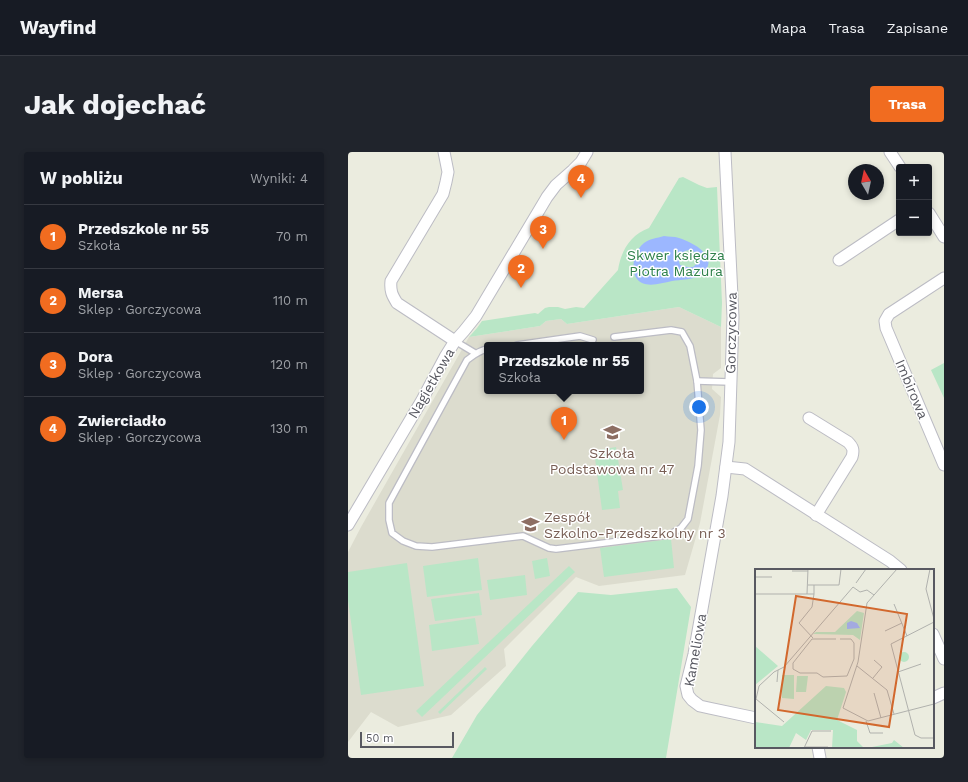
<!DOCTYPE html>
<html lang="pl">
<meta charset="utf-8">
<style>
:root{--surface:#171b24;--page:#20242c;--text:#f1f3f6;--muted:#9ea1a6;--line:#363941;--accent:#f16c20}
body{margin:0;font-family:"Work Sans",sans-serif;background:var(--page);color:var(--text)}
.controls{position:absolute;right:12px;top:12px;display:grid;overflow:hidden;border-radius:4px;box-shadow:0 2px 6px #0003}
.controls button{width:36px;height:36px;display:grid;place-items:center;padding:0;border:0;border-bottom:1px solid var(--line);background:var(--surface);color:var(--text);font:20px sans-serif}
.compass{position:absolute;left:500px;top:12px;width:36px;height:36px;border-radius:50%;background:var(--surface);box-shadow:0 2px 6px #0003;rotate:351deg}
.scale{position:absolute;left:12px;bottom:10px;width:94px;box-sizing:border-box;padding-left:4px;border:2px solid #585961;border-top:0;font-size:11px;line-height:14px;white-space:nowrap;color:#585961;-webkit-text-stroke:3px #fff;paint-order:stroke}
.you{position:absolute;left:351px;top:255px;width:14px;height:14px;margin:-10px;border:3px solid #fff;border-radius:50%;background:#1a73e8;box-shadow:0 0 0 6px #1a73e833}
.badge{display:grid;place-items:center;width:26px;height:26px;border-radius:50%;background:var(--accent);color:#fff;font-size:13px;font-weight:700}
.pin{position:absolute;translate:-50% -33px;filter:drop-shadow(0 1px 2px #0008)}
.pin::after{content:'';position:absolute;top:21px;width:14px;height:12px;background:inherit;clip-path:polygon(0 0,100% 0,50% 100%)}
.popup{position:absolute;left:136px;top:190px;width:160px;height:52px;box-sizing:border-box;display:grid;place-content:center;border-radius:4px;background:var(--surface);filter:drop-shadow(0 1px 3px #0005);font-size:13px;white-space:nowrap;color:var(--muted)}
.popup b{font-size:15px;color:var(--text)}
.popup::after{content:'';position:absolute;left:50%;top:100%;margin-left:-8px;border:8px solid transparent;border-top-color:var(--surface)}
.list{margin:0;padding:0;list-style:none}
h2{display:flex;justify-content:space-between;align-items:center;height:52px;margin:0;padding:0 16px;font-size:17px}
h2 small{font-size:13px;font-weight:400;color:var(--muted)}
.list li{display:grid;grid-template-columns:26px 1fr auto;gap:12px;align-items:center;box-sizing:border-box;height:64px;padding:0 16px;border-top:1px solid var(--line)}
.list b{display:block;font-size:15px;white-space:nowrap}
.list p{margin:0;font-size:13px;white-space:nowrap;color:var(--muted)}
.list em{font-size:13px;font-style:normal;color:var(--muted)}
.map{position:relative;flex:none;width:596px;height:606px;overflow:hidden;border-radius:4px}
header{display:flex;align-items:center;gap:24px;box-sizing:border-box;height:56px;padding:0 20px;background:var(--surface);border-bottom:1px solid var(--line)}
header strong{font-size:19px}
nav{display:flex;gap:22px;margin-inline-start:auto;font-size:14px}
.intro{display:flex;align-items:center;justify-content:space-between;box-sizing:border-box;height:96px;padding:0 24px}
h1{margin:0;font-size:28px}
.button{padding:10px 18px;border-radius:4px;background:var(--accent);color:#fff;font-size:14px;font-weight:700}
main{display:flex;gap:24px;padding:0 24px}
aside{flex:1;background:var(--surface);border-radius:4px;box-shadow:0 2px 6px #0003}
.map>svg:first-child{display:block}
.education{fill:#dcdcce;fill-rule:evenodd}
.green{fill:#b9e6c6}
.water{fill:#9cb7ff;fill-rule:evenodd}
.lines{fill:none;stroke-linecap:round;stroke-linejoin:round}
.service-casing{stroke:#bcbcc4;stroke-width:8}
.minor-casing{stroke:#bcbcc4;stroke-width:13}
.service{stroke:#fff;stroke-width:5.5}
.minor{stroke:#fff;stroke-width:11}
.labels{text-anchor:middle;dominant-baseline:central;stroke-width:3;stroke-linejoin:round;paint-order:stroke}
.park-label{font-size:14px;fill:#2f814b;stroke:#fff}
.street-label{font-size:14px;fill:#585961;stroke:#fff}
.education-label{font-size:14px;fill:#785e54;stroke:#fff}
.inset-road{fill:none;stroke:#b0b1ad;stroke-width:1}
.view{fill:#d2682d;fill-opacity:0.15;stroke:#d2682d;stroke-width:2}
.inset-edge{fill:none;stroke:#585961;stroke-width:2}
</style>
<header>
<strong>Wayfind</strong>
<nav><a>Mapa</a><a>Trasa</a><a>Zapisane</a></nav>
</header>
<div class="intro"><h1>Jak dojechać</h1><a class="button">Trasa</a></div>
<main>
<aside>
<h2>W pobliżu<small>Wyniki: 4</small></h2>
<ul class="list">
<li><span class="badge">1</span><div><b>Przedszkole nr 55</b><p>Szkoła</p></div><em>70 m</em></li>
<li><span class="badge">2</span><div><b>Mersa</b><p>Sklep · Gorczycowa</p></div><em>110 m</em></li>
<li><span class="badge">3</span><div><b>Dora</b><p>Sklep · Gorczycowa</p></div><em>120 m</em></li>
<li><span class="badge">4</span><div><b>Zwierciadło</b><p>Sklep · Gorczycowa</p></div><em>130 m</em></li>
</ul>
</aside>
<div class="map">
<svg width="596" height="606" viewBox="0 0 596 606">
<rect width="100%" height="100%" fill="#ebecdf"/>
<path class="education" d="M331,155L373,175V216L365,222L364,237L373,245L372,263L352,371L337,423L251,434L228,425L156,497L158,514L103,563L50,575L23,560L0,590V400L13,375L121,185L192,174L198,169L213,167L219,172ZM139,193H293V239H139Z"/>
<g class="green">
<path d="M335,25L351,33L359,36L369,35L374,151L373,175L331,155L219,172L213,167L198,169L192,174L121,185L129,176L134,169L187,161L190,162L197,156L201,155H210L217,157L228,155L236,156L270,118C273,99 282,83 301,76L331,26Z"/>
<path d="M596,211V246L583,218Z"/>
<path d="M268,295L275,338L270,339L272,356L254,358L246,299Z"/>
<path d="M323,387L326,416L256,425L252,396Z"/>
<path d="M130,406L134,438L79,445L75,414Z"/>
<path d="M199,406L202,424L187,427L184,409Z"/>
<path d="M59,411L76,534L13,543L0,448V420Z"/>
<path d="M221,414L227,420L74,565L68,559Z"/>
<path d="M177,423L179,443L142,448L139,428Z"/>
<path d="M329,436L343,455L318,606H104L129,563L184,494L230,440L263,443Z"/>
<path d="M131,441L134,463L87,469L83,447Z"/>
<path d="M127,466L131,492L84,499L81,473Z"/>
<path d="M137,515L139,517L92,562L90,560Z"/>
</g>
<path class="water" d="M316,84C321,85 326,84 331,86C341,89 367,101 359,116C357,118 355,121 353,123C348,127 331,128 324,129C314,131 303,135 294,131C280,124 285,99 296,91C301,87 309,86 316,84ZM341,98L345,99L351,104L350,111L345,115H339L332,113C329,106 333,99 341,98Z"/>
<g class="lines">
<defs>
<g id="service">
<path d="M107,189L127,201"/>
<path d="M169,193L232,184L245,188"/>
<path d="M139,197C130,199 126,203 119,208L41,351V368L44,381L55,389L68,394L84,395L175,384L201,396L208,397L321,383L333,376L340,367L350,314L353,278L349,229L342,194L334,180L323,178L266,185"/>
<path d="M349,229L382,230"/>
</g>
<g id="minor">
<path d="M96,0L100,20L98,30L95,42L43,129C42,139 44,143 49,151L107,189"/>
<path d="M377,0L385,165L381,290L374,344L346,502L338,534L340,543L344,548L352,554L361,556L408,566"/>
<path d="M542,0L552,15"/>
<path d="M581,61L596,85"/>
<path d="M491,108L551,68"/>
<path d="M596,126L541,162L537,169L538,176L596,313"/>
<path d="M461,266L500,290C505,295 506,298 504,305L468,363"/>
<path d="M378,315L397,317L542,409L553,418"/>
<path d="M0,373L74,248L97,205L107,189L116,179L128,164L199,45L208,33L225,18L233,10L239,0"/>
<path d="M585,482L596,507"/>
<path d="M585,546L596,541"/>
<path d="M470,595L472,606"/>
</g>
</defs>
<use href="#service" class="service-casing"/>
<use href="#minor" class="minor-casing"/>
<use href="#service" class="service"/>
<use href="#minor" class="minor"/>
</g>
<defs>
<symbol id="school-bare" viewBox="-9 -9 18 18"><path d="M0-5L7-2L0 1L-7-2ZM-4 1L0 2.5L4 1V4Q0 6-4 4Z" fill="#8d6e63" stroke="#fff" stroke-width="2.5" paint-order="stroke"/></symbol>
</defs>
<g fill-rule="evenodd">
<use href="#school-bare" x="252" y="268" width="25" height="25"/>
<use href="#school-bare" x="170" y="360" width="25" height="25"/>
</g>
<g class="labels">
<g class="park-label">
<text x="328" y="103">Skwer księdza<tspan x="328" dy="16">Piotra Mazura</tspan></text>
</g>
<g class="street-label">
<text transform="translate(383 181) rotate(-89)">Gorczycowa</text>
<text transform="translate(83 231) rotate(-60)">Nagietkowa</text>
<text transform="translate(564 237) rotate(67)">Imbirowa</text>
<text transform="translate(347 498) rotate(-80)">Kameliowa</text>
</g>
<g class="education-label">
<text x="264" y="301">Szkoła<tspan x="264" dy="16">Podstawowa nr 47</tspan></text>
<text x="196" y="365" text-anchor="start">Zespół<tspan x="196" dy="16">Szkolno-Przedszkolny nr 3</tspan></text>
</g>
</g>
<g transform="translate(407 417)">
<rect width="179" height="179" fill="#ebecdf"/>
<path d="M102,42L109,44L105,71L98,66L58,65L61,63H80ZM0,77L23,97L0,116ZM144 88a5 5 0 1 1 10 0a5 5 0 1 1-10 0ZM27,106H39V130L27,129ZM42,107H53L51,123H41ZM71,117L89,119L91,123L82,151L102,161V172L109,179H77L78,161H56L51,171L41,164L34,179H0V153L27,157ZM139,171L149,179H112L137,174Z" fill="#b9e6c6"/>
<path d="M96,52L102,54L105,59L92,60V54Z" fill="#9cb7ff"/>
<path class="inset-road" d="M142,0L112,34L103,93L88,139L113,152L179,135M175,0L171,20L179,50M37,2H53M0,8H17M101,14L111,0M53,16H59V25H52L53,0M59,16H84L86,0M0,25H52M139,35L152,67M179,53L136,75L160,166L166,169H179M130,62L147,54M58,69L44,54L57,38L59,25M81,70H57L38,94V100L45,104H62L68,108L92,107L99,90V74L96,70H85M102,97L132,121L139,145M143,103L166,95M118,109L127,98L119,91M22,113L23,101M119,124L126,149M111,152L115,164H128M29,153L1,130L4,117L19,103L29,98L98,18L105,23L112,21L119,26M50,178H73M49,179L57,162H76"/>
<path class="view" d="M41,27L152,45L134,158L23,141Z"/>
<rect width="179" height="179" class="inset-edge"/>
</g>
</svg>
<div class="controls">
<button>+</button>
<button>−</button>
</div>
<svg class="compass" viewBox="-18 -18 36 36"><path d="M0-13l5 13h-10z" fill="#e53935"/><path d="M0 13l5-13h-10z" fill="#9ea1a6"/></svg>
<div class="scale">50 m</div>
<div class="you"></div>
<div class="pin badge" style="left:216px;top:288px">1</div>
<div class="popup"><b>Przedszkole nr 55</b>Szkoła</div>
<div class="pin badge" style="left:173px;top:136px">2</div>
<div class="pin badge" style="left:195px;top:97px">3</div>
<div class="pin badge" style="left:233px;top:46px">4</div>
</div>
</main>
